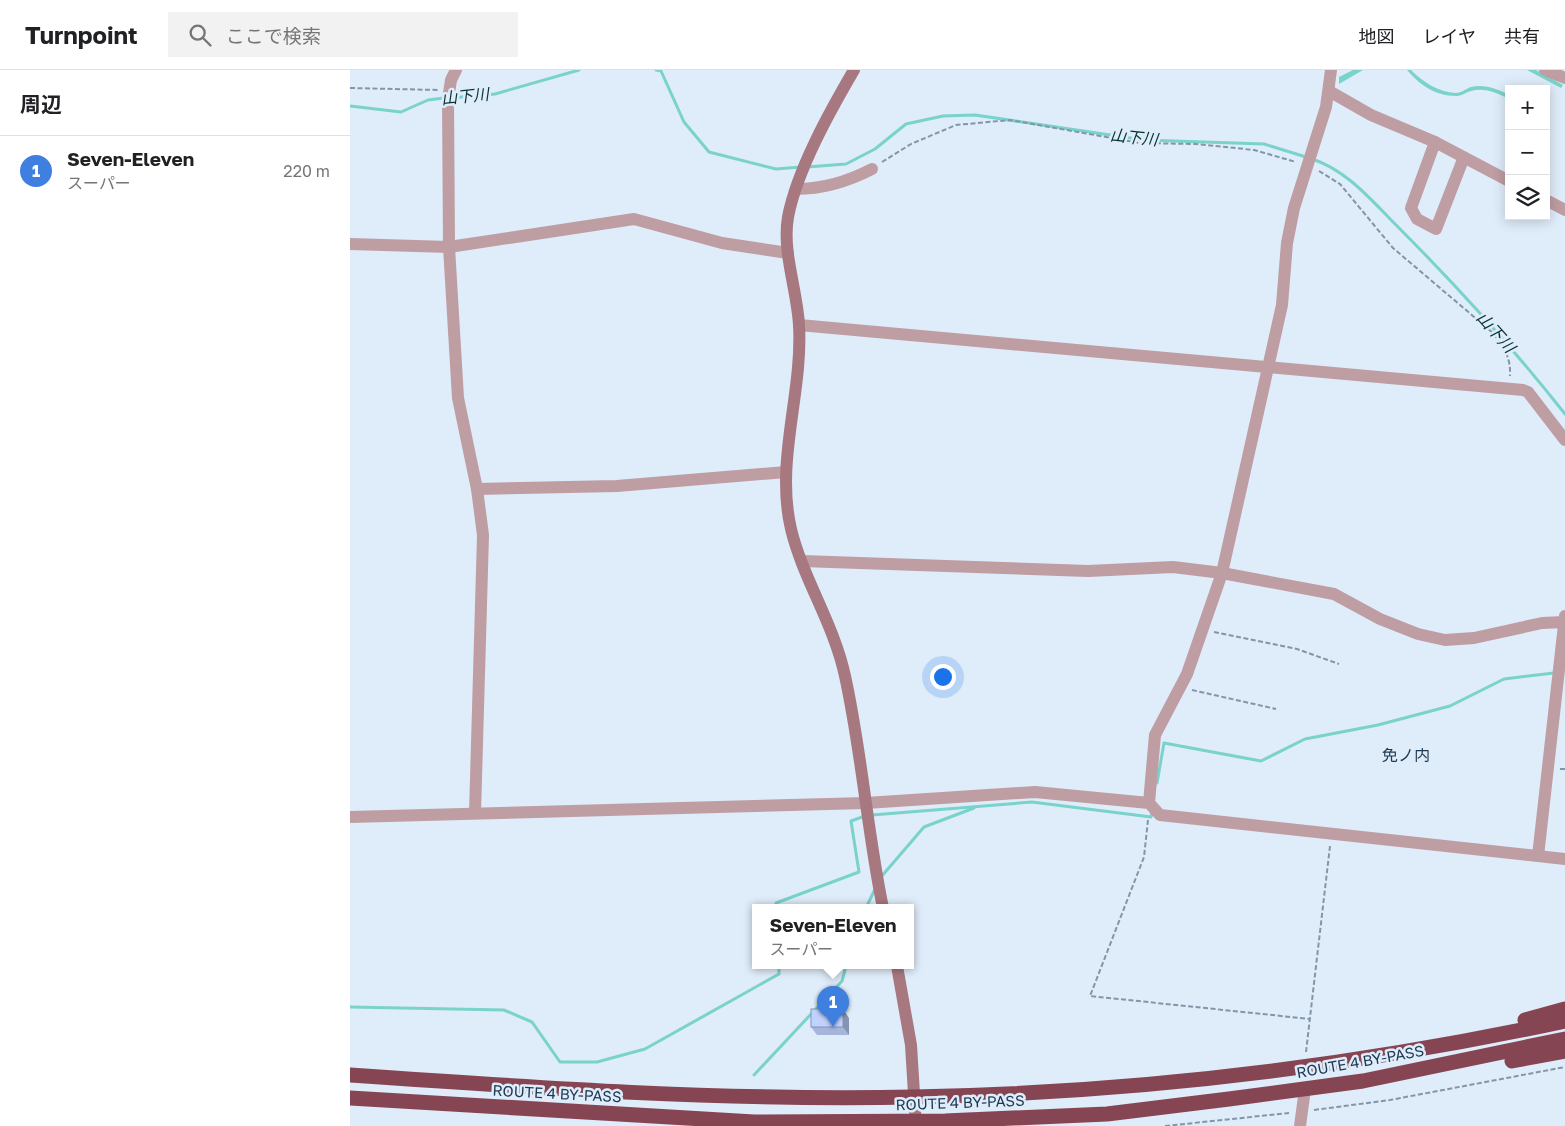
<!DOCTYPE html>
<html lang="ja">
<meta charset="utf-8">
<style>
:root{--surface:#fff;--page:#f2f2f2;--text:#202124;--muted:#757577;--line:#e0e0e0;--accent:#7c3aed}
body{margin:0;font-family:"Golos Text","Noto Sans JP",sans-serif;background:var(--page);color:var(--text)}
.controls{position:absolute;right:15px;top:15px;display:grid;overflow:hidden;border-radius:0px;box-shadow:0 2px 12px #0003}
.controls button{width:45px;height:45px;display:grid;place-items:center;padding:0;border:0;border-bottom:1px solid var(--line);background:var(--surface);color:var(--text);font:25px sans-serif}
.you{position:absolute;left:592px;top:606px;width:18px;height:18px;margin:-12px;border:4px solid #fff;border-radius:50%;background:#1a73e8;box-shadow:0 0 0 8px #1a73e833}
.badge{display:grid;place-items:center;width:32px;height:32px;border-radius:50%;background:var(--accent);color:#fff;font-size:16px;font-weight:700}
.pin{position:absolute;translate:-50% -41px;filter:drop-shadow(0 1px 2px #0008)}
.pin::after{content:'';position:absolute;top:26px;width:18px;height:15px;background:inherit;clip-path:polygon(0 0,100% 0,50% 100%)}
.popup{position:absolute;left:402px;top:834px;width:162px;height:65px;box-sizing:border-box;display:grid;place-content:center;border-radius:0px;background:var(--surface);filter:drop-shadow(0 1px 4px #0005);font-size:16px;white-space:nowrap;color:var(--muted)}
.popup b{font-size:19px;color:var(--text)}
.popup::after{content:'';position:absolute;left:50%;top:100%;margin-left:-10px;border:10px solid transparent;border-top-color:var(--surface)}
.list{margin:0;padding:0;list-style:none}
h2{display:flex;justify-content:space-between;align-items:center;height:65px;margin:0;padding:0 20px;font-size:21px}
h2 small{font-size:16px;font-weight:400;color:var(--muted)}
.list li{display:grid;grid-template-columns:32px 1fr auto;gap:15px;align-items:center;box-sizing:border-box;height:70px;padding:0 20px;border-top:1px solid var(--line)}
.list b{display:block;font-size:19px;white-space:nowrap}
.list p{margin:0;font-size:16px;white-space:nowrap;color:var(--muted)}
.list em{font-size:16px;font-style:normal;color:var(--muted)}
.icon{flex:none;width:28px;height:28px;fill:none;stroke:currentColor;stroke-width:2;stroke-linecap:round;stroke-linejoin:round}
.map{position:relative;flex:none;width:1215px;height:1056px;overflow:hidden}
header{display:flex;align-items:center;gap:30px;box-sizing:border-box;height:70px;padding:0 25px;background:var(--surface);border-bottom:1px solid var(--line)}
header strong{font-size:24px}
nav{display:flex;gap:28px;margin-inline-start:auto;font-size:18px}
.search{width:350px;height:45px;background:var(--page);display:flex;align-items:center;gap:12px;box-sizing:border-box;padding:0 18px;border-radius:0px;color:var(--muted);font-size:19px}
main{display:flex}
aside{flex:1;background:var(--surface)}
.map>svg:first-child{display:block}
.water{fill:#79d3ca}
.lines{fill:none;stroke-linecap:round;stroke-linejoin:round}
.stream{stroke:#79d3ca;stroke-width:3}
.path{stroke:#8296a9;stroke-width:2;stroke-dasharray:5 2.5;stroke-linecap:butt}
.street{stroke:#be9da3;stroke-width:12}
.secondary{stroke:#a77880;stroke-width:12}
.highway{stroke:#854553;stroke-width:15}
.wall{fill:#a5b5db}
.shaded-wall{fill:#8693b2}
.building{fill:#c0d2ff;stroke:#8693b2}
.labels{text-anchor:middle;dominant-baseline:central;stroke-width:5;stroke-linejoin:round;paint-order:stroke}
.street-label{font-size:15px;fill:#1e3952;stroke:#dfecf9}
.water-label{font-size:16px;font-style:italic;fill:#063330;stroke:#dfecf9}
.neighbourhood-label{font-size:16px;fill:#1e3952;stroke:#dfecf9}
</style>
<header>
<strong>Turnpoint</strong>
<div class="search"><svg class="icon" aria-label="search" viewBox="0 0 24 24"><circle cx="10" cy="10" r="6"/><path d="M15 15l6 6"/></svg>ここで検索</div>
<nav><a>地図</a><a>レイヤ</a><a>共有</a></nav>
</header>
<main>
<aside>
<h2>周辺<small></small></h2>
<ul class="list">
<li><span class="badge" style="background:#3f7fe0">1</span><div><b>Seven-Eleven</b><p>スーパー</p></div><em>220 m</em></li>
</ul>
</aside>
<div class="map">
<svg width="1215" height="1056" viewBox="0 0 1215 1056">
<rect width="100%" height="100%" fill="#dfecf9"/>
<g class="water">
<path d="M1003,0H1013L989,14V7Z"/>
<path d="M1057,0H1061C1073,12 1088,22 1106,23C1111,23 1116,19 1121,17C1134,14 1148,19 1159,25V29C1148,23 1134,17 1121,21C1116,22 1112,26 1107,26C1085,26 1070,15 1057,0Z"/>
<path d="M1177,0H1186L1213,15L1211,18Z"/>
</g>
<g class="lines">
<g class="stream">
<path d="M306,0L311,1L334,52L359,82L426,99L451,97"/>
<path d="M101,28L145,24L229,0"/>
<path d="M0,36L51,42L78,30L94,28"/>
<path d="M962,89C997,100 1023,132 1048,157C1107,216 1163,278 1215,344"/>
<path d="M457,97L496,94L525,79L556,54L593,46L625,45L794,70L914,74L956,87"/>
<path d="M807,713L814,673L911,691L955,669L1028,655L1100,636L1154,609L1204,603"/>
<path d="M522,745L682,732L801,747L802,741"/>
<path d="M531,807L574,757L624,738"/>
<path d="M426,838V833L509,802L501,751L515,746"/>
<path d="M516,838L525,819"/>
<path d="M0,937L154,940L182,952L210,992H247L295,979L429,904V896"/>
<path d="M404,1005L492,911L496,896"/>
</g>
<g class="path">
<path d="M0,18L88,20"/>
<path d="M532,92L561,74L606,55L660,50L790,73L846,74L904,80L946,92"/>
<path d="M969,101L990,114L1043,178L1143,263C1154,277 1161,288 1160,306"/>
<path d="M864,562L947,579L989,594"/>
<path d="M842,620L926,639"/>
<path d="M1210,699H1215"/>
<path d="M798,750L794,787L740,926L960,949"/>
<path d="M956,982L980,776"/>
<path d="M964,1040L1040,1030L1215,997"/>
<path d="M815,1056L939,1043"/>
</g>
<g class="street">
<path d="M106,0L101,10L98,30L99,177L108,328L127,419L133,465L125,743"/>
<path d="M1195,0L1215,8"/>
<path d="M979,21L1021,45L1085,72"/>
<path d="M1114,87L1086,159L1067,149L1061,138L1085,72L1159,111"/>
<path d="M446,119C473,119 497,112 522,99"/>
<path d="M1196,130L1215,140"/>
<path d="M0,174L99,177L284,149L372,173L438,183"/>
<path d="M449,255L1173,320L1178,322L1215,370"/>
<path d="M127,419L267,416L436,402"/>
<path d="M452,491L738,501L823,497L872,503L984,524L1030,549L1068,564L1095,570L1124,568L1192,553L1214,552"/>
<path d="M799,733L805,665L837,604L872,503L932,235L937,173L944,138L976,37L981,0"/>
<path d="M0,747L516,733L685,722L799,733L810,745L1215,789"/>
<path d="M1188,786L1215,546"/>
<path d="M950,1056L955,1019"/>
</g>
<g class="secondary">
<path d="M504,0C480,41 447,100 438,147C432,182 447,219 449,255C453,323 425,391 441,459C453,509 484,554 495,606C512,683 517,761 533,838"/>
<path d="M547,896L561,975L566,1056"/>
</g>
<g class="highway">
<path d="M1175,950L1215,939"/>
<path d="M1162,991L1215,981"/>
<path d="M0,1005C187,1018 376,1031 564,1027C783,1023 1001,997 1215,951"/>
<path d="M0,1028L404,1052L595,1051L757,1044L879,1029L1013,1011L1215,969"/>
</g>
</g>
<path class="wall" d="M499,948V965H467L461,957Z"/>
<path class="shaded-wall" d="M493,939L499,948V965L493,957Z"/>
<rect class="building" x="461" y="939" width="32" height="18"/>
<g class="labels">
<g class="street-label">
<text transform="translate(1010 991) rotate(-10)">ROUTE 4 BY-PASS</text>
<text transform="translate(207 1023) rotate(3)">ROUTE 4 BY-PASS</text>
<text transform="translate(610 1032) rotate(-2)">ROUTE 4 BY-PASS</text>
</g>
<g class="water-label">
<text transform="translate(115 26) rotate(-6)">山下川</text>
<text transform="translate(784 67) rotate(6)">山下川</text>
<text transform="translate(1146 262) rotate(48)">山下川</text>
</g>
<g class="neighbourhood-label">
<text x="1056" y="685">免ノ内</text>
</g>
</g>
</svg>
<div class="controls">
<button>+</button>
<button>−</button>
<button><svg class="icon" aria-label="layers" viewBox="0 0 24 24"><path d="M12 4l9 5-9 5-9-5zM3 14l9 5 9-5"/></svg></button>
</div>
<div class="you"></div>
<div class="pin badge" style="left:483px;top:957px;background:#3f7fe0">1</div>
<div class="popup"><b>Seven-Eleven</b>スーパー</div>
</div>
</main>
